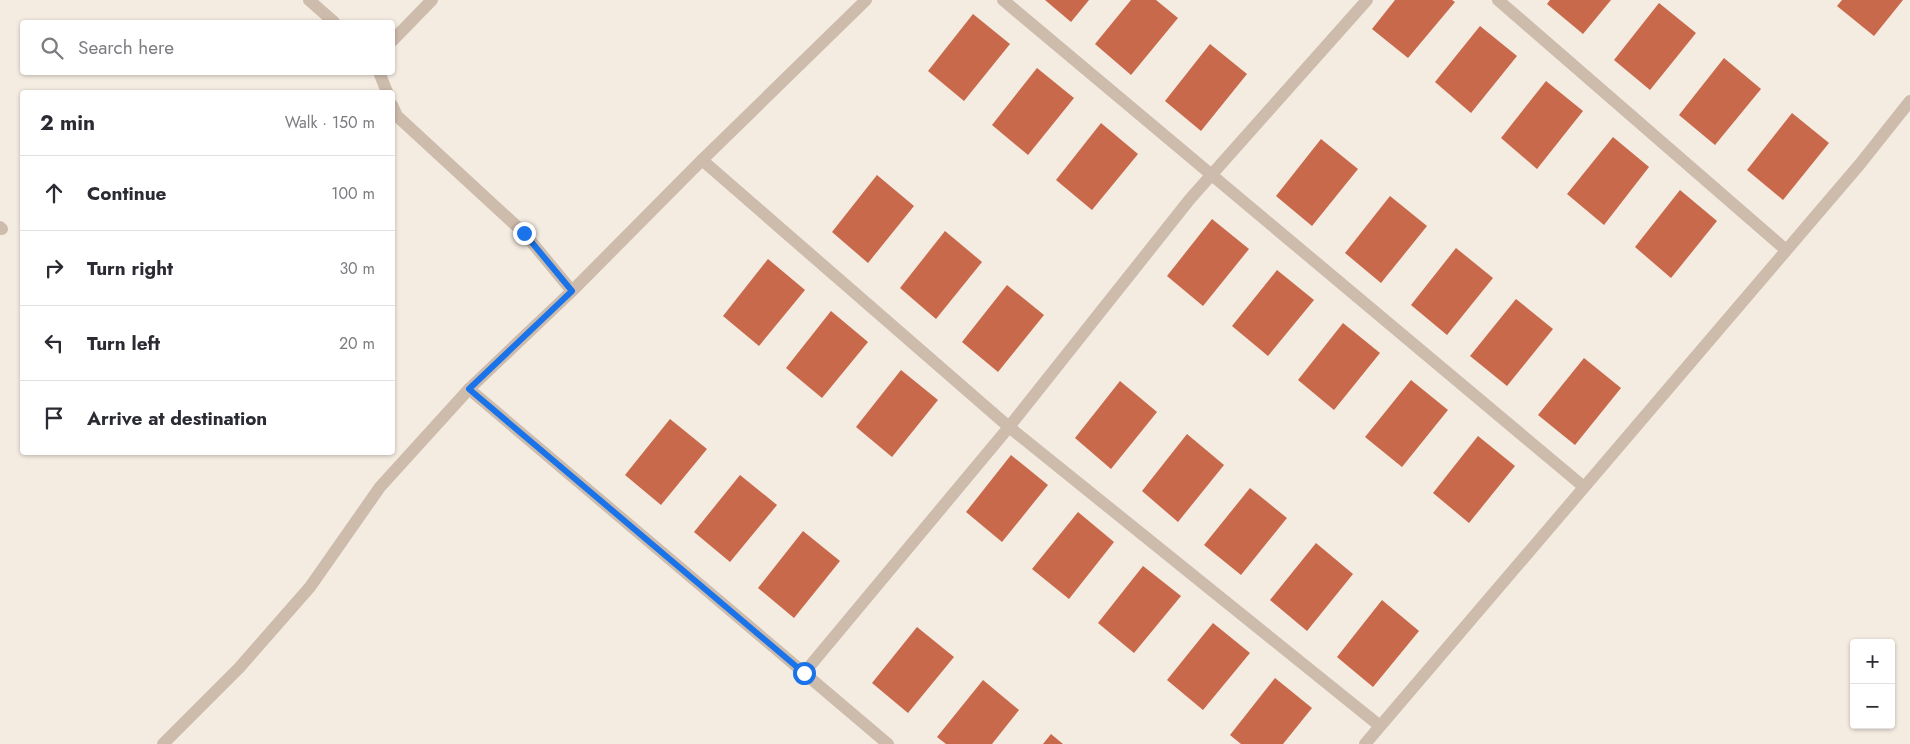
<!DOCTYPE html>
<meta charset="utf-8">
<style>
:root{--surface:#fff;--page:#f2f2f3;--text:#2b2b33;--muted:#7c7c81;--line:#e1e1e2}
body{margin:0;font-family:Jost,sans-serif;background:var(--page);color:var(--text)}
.controls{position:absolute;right:15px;bottom:15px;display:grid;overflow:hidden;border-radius:5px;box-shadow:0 1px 4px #0004}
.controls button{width:45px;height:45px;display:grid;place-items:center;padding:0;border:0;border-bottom:1px solid var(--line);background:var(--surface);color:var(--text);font:25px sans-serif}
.stop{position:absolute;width:15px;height:15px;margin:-11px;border:4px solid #1a73e8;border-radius:50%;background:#fff}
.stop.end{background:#1a73e8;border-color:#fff;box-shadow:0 1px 5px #0008}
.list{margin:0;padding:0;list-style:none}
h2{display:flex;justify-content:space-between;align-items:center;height:65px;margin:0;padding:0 20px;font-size:21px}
h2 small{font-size:16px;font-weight:400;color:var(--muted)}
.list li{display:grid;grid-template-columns:32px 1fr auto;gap:15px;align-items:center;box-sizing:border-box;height:75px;padding:0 20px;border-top:1px solid var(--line)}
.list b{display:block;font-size:19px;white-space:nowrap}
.list em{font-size:16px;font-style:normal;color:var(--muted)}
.icon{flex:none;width:28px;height:28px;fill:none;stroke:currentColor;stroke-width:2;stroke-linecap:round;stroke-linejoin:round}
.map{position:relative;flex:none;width:1910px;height:744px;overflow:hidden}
.search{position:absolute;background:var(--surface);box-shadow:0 1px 4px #0004;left:20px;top:20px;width:375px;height:55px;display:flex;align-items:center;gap:12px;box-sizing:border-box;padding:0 18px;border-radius:5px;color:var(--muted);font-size:19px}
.panel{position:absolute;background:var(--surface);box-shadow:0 1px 4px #0004;left:20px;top:90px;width:375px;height:365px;border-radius:5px}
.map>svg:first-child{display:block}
.building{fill:#c8694b}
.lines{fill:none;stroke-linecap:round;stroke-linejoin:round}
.minor{stroke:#cdbbac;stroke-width:12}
.route{stroke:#1a73e8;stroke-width:6}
</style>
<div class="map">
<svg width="1910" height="744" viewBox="0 0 1910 744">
<rect width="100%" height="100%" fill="#f4ebe1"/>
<g class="building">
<path d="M1045,0H1089L1071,22Z"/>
<path d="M1131,0H1156L1178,18L1131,75L1095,44Z"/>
<path d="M1395,0H1452L1455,2L1408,58L1372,29Z"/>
<path d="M1550,0H1611L1583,34L1547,4Z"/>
<path d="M1842,0H1903L1874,36L1837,6Z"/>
<path d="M1659,3L1696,33L1650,90L1614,60Z"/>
<path d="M973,14L1010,44L964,101L928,71Z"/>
<path d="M1480,26L1517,56L1471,113L1435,82Z"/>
<path d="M1210,44L1247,74L1201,131L1165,101Z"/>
<path d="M1724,58L1761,89L1715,145L1679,115Z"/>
<path d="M1037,68L1074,98L1028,155L992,125Z"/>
<path d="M1546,81L1583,111L1537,169L1501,138Z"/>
<path d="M1792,113L1829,143L1783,200L1747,170Z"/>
<path d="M1101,123L1138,154L1092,210L1056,180Z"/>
<path d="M1613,137L1649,167L1604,225L1567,194Z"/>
<path d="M1321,139L1358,169L1312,226L1276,196Z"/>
<path d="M877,175L914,206L868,263L832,232Z"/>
<path d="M1680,190L1717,221L1671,278L1635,247Z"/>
<path d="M1390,196L1427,226L1381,283L1345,253Z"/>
<path d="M1212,219L1249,249L1203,306L1167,276Z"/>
<path d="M945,231L982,262L936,319L900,288Z"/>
<path d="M1456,248L1493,278L1447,335L1411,305Z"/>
<path d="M768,259L805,290L759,346L723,316Z"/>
<path d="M1277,270L1314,300L1268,356L1232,326Z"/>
<path d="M1007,285L1044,315L998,372L962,342Z"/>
<path d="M1516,299L1553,329L1507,386L1470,356Z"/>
<path d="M831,311L868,342L822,398L786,368Z"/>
<path d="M1343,323L1380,353L1334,410L1298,380Z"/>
<path d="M1584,358L1621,388L1575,445L1538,415Z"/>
<path d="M901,370L938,400L892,457L856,427Z"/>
<path d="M1411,380L1448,410L1402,467L1365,437Z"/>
<path d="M1120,381L1157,412L1111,469L1075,438Z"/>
<path d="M670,419L707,449L661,505L625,475Z"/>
<path d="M1187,434L1224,465L1178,522L1142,491Z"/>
<path d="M1478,436L1515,466L1469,523L1433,493Z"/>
<path d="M1011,455L1048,485L1002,542L966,512Z"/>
<path d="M740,475L777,505L730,562L694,532Z"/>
<path d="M1250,488L1287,518L1241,575L1204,545Z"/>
<path d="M1078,512L1114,542L1069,599L1032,569Z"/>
<path d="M803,531L840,561L794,618L758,588Z"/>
<path d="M1316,543L1353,574L1307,631L1270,600Z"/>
<path d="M1143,566L1181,596L1134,653L1098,623Z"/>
<path d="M1382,600L1419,631L1373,687L1337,657Z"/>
<path d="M1213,623L1250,653L1203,710L1167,680Z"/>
<path d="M917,627L954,657L908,713L872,683Z"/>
<path d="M1275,678L1312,708L1283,744H1241L1230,735Z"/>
<path d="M983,680L1019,710L992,744H946L937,737Z"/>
<path d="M1051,734L1063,744H1043Z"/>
</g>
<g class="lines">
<g class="minor">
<path d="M309,0L334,22"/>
<path d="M1003,0L1584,487"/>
<path d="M1498,0L1786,250"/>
<path d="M392,41L432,0"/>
<path d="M379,72L387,92"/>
<path d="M392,105L397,116L524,233L572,291"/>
<path d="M702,160L1009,427L1380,726"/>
<path d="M0,227L2,229"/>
<path d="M469,389L888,744"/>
<path d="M804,673L1009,427L1190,199L1367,0"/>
<path d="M163,744L239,668L310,587L380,487L469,389L572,291L702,160L866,0"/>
<path d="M1365,744L1860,164L1910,101"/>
</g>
</g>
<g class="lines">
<path class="route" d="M524,233L572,291L469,389L804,673"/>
</g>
</svg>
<div class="controls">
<button>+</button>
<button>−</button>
</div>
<div class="stop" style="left:804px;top:673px"></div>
<div class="stop end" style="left:524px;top:233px"></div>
<div class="search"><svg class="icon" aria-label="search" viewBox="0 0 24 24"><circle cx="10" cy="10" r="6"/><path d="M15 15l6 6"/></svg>Search here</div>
<section class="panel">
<h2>2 min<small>Walk · 150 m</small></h2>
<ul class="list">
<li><svg class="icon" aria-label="ahead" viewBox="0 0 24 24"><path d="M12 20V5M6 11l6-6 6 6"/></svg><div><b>Continue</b></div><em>100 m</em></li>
<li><svg class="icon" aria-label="right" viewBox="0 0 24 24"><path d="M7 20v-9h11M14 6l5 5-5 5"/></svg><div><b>Turn right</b></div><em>30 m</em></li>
<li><svg class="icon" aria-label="left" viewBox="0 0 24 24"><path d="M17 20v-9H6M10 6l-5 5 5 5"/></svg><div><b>Turn left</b></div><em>20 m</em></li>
<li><svg class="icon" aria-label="arrive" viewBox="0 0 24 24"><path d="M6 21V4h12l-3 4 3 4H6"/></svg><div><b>Arrive at destination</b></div></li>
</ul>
</section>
</div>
